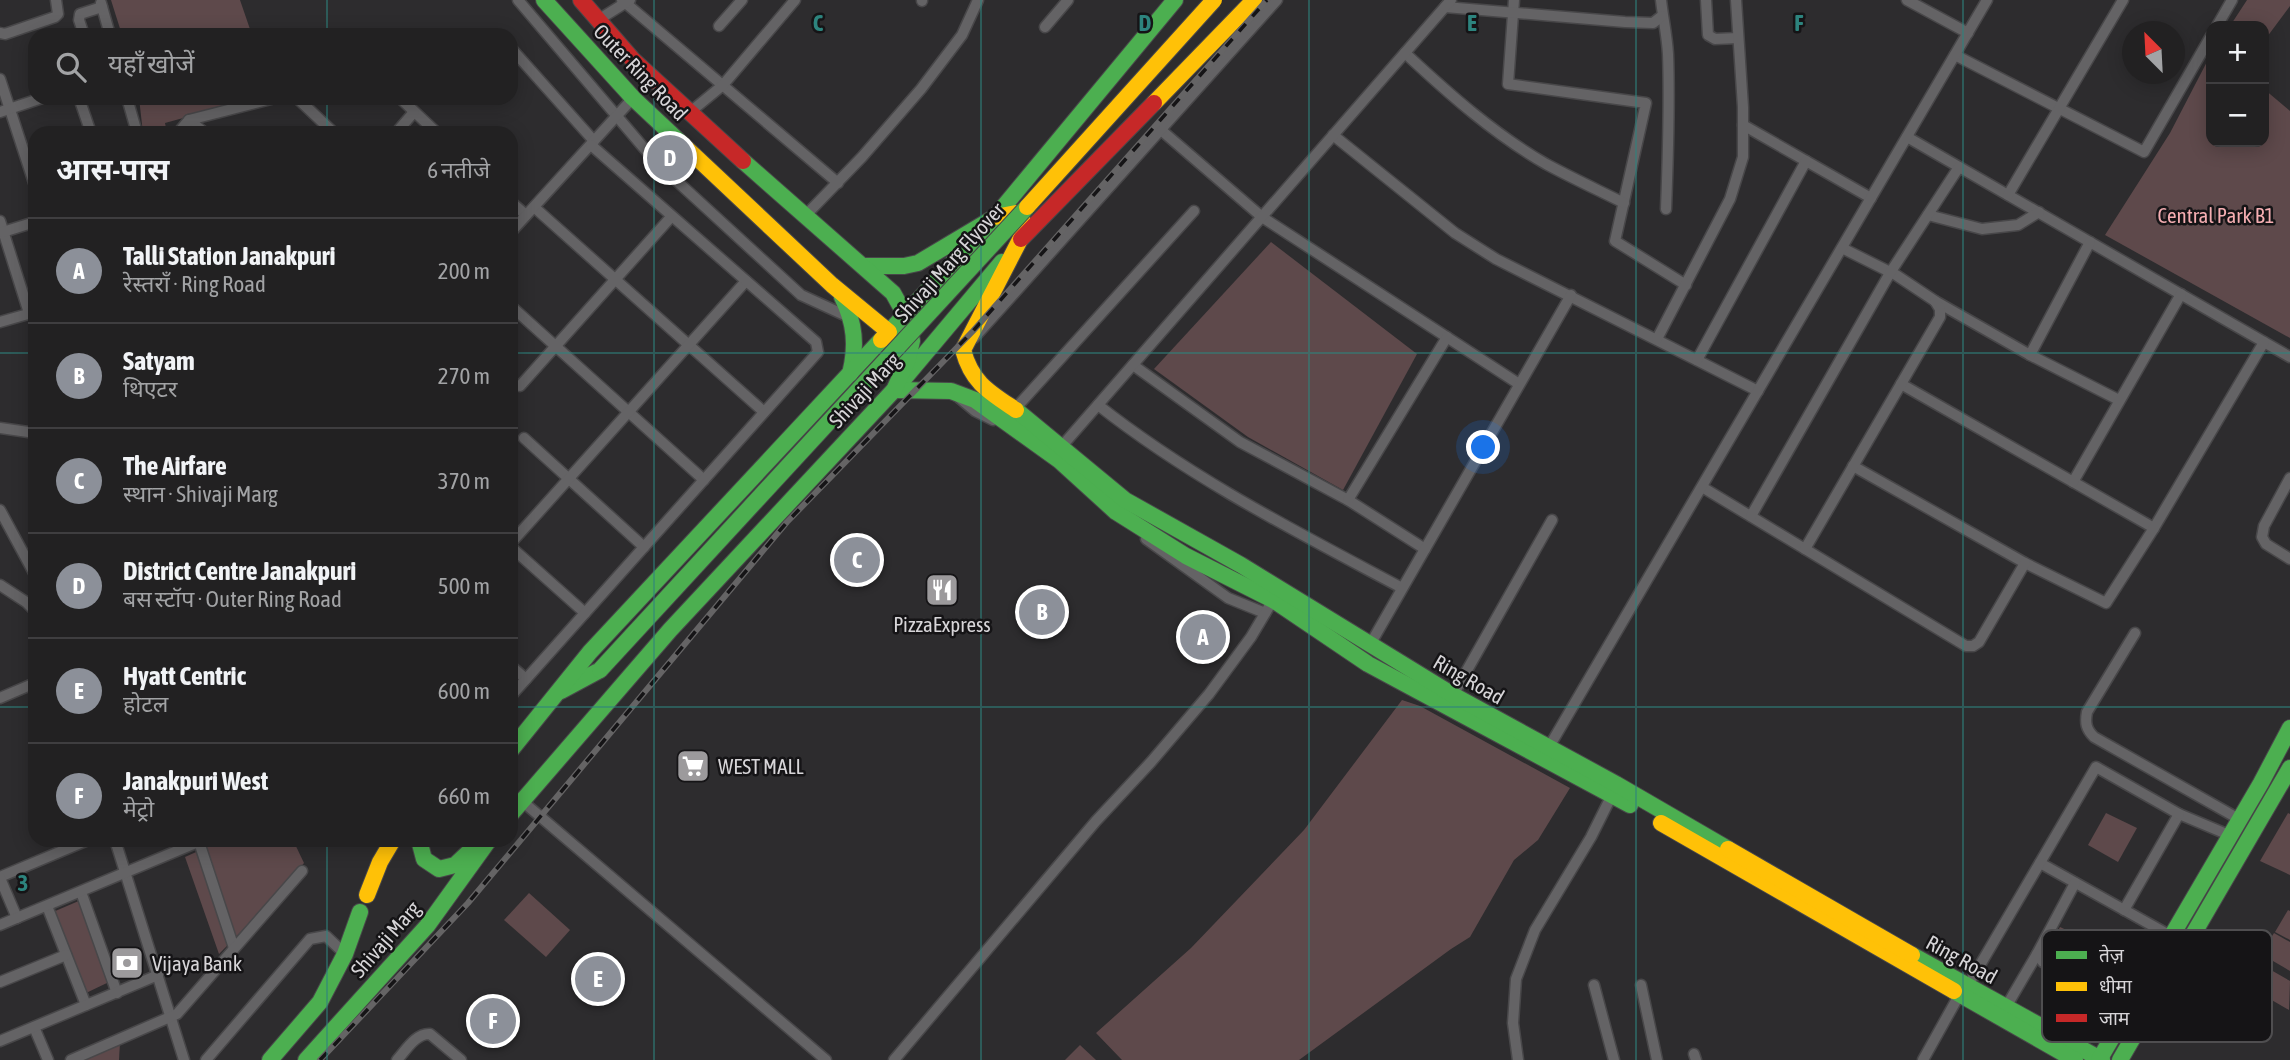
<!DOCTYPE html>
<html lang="hi">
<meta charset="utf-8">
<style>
:root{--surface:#222122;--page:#2a292a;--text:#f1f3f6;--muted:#a2a3a5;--line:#3f3e40;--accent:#8c9099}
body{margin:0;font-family:"Asap Condensed","Noto Sans Devanagari",sans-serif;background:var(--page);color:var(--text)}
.controls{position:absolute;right:21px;top:21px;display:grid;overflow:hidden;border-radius:14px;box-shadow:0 4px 18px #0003}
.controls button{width:63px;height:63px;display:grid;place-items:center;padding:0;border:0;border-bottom:2px solid var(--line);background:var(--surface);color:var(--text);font:35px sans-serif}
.compass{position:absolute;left:2122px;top:21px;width:63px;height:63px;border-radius:50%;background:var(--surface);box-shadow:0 4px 18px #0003;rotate:336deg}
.you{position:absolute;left:1484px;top:448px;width:24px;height:24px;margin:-18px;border:5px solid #fff;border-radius:50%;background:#1a73e8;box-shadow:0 0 0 10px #1a73e833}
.badge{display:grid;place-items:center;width:46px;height:46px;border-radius:50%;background:var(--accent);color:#fff;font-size:23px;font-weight:700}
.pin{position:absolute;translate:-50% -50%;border:4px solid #fff;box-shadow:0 2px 7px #0006}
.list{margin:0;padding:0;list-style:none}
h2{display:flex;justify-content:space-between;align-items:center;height:91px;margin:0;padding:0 28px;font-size:30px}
h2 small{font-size:23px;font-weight:400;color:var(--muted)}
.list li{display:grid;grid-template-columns:46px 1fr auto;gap:21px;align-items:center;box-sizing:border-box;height:105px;padding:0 28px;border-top:2px solid var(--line)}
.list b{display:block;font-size:26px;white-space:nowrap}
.list p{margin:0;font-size:23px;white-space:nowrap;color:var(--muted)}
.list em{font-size:23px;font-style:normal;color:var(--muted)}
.icon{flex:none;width:38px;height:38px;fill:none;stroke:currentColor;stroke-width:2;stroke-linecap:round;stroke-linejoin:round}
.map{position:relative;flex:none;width:2290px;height:1060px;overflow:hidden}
.search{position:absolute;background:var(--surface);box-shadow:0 4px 18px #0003;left:28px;top:28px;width:490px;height:77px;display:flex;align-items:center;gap:18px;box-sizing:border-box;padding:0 24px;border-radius:21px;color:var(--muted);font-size:26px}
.panel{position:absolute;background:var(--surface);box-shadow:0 4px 18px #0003;left:28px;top:126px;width:490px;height:721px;border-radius:21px}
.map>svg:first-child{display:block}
.green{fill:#5e494b}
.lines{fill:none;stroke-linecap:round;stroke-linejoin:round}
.street-casing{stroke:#484749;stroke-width:13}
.fast-casing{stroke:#484749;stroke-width:18}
.slow-casing{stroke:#484749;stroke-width:18}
.jam-casing{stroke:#484749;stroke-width:18}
.street{stroke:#646365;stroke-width:10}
.fast{stroke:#4caf50;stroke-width:16}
.slow{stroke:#ffc107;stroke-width:16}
.jam{stroke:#c62828;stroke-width:16}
.rail-casing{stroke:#656465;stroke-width:6}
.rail{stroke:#151416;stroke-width:3.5;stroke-dasharray:10;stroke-linecap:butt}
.fast-bridge-casing{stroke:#484749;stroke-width:18;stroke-linecap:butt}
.slow-bridge-casing{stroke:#484749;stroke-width:18;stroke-linecap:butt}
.fast-bridge{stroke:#4caf50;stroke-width:16}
.slow-bridge{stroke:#ffc107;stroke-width:16}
.grid{fill:none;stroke:#2d847e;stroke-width:2;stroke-opacity:0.55}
.labels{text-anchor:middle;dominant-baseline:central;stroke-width:5;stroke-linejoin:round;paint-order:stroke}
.street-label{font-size:21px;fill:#d7d5d8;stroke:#151416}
.park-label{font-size:21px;fill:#f5aeb2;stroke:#151416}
.poi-label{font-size:21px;fill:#d7d5d8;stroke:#151416;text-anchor:start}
.key{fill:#151416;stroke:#4f4e50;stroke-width:2}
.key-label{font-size:19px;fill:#d7d5d8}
.grid-label{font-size:23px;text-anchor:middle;font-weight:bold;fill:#2d847e;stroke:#151416;stroke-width:5;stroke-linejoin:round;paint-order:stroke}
</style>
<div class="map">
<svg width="2290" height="1060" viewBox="0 0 2290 1060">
<rect width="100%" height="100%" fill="#2d2c2e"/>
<g class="green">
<path d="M111,0H240L252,35H122Z"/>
<path d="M2247,0H2290V6L2264,41V26H2230Z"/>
<path d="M2211,54V142H2264V89L2290,111V338L2105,235L2170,133Z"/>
<path d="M139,98H256L165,123L167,133H143Z"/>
<path d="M1271,242L1417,354L1343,490L1248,437L1154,369Z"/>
<path d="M1402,700L1420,706L1570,788L1538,840L1514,860L1470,937L1451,949L1299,1060H1122L1096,1033L1191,948L1304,830Z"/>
<path d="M2106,813L2137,828L2118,862L2088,845Z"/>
<path d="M2288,813L2290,814V875L2260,861Z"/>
<path d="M223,840H293L304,863L274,898L219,954L185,857Z"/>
<path d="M529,893L570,930L546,957L504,920Z"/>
<path d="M81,900L109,982L86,993L53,912Z"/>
<path d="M2288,910L2290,911V940L2275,932Z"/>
<path d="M2060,927L2111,951L2096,978L2073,964L2066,973L2043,960Z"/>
<path d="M2274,933L2290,942V971L2261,954Z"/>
<path d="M2257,962L2290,981L2289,1010L2244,984Z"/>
<path d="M120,1042L119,1060H72Z"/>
<path d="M1080,1045L1096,1060H1065Z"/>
</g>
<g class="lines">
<defs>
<g id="street">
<path d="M518,0L655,161L801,295L851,318"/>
<path d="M622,0L838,183"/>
<path d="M1514,0L1508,84L1646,103L1615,241L1686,285"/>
<path d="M1661,0C1663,18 1667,36 1668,54C1670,106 1668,157 1666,209"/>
<path d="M1706,0L1708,35L1715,39L1738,38"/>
<path d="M1907,0L1968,33"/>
<path d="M922,1V0"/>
<path d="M101,3L110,35"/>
<path d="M1445,7L1625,22L1653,23L1662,16"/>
<path d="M598,20L630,0"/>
<path d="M719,26L742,0"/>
<path d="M2217,26L2232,0"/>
<path d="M1045,27L1068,0"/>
<path d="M0,33L5,34L55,17L58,14L56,0"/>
<path d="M84,35L79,20L80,14L102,7"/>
<path d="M511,48L594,141"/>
<path d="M1405,53C1449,94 1494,134 1546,164C1572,178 1598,190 1624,203"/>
<path d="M1955,55L2144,152L2211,36"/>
<path d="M0,79L35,186"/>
<path d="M79,98L91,133"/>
<path d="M127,98L137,133"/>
<path d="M297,98L334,133"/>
<path d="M400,98L437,133"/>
<path d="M0,112L42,98"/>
<path d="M689,113L723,85L795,0"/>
<path d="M189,120L205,133"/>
<path d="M1743,125L1871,198"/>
<path d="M1161,130L1262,217L1519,384"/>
<path d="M178,133L189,120L275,98"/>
<path d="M396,133L414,112"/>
<path d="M1333,135L1455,233L1496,259L1758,391"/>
<path d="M1907,137L2290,357"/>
<path d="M2008,195L2123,0"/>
<path d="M511,202L526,215"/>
<path d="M534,207L764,412"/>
<path d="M1928,215L1982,229L2018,225L2039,212"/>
<path d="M805,216L862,157L921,89L962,35L978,0"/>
<path d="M0,221L29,313"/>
<path d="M3,232L35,222"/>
<path d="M511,232L633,98"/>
<path d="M1842,248L1896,275L1935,301L2030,355L2119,400"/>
<path d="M511,306L704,480"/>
<path d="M0,322L35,312"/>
<path d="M974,338L1277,0"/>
<path d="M1657,339L1730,199L1743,157V107L1736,0"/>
<path d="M2030,355L2090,242"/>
<path d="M1697,360L1806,161"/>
<path d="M1133,365L1240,442L1348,500L1425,549"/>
<path d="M1901,384L2154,528"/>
<path d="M520,386L671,217"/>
<path d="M957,396L975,411L993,420"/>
<path d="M1098,405C1192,479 1297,532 1402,588"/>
<path d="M1015,409L1194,211"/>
<path d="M0,428L35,433"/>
<path d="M524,438L644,547"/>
<path d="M1062,446L1451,0"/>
<path d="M1853,466L2025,563L2106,603L2154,528L2264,342"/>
<path d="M2290,478L2264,526L2262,537L2266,544L2290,559"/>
<path d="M2073,482L2181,294"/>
<path d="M1702,487L1966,646H1973L1979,642L2025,563"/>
<path d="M1348,500L1447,337"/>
<path d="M0,510L34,573"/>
<path d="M1751,516L1890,273L1959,167"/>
<path d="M1146,539L1228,598L1265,613"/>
<path d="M511,543L746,281"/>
<path d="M511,547L585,613"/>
<path d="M1805,549L1940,317V309L1935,301"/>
<path d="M0,585L26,602L35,611"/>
<path d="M2135,633L2087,712C2085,723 2086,729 2094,737L2239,819"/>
<path d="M1371,643L1571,295"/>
<path d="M511,666L526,679"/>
<path d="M1453,695L1552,520"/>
<path d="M511,696L818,352L816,342L591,145"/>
<path d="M0,698L35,683"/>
<path d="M1549,747L1987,0"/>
<path d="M522,801L826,1060"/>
<path d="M115,840L184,1060"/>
<path d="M199,842L234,948"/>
<path d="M2040,863L2171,936"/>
<path d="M0,877L88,840"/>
<path d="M0,878L17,918"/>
<path d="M2075,883L2037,954L2043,962L2128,1010"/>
<path d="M81,892L117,993"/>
<path d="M47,906L86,1005"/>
<path d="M2124,910L2179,814L2229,835"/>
<path d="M0,925L203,840"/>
<path d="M1973,977L2096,767L2179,814"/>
<path d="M0,982L66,955"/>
<path d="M1594,985L1614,1060"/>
<path d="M1641,985L1657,1060"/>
<path d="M2006,1007L2037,954"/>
<path d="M34,1027L48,1060"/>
<path d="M0,1041L158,975"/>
<path d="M1694,1054L1696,1060"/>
<path d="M71,1060L177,1014L302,871"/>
<path d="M206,1060L310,939L326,936L345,954"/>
<path d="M397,1060C406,1050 416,1033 430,1034L461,1060"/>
<path d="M894,1060L1096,821L1151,762L1209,694L1251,637L1273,600"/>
<path d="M1518,1060L1513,1023L1516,979L1535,930L1591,837L1614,791"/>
<path d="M1923,1060L1962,990"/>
</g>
<g id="fast">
<path d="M544,0L633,98L681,143"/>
<path d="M864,266H904L918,263L995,217"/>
<path d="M842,297C855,323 857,346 850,374"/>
<path d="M889,332L995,217L1175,0"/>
<path d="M902,381L1002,262"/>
<path d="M894,390L951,391L975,400L1060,461L1116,512L1186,556L1273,600L1368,664L1630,805"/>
<path d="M1016,410L1125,500L1241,565L1453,695L1616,784L1728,849"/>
<path d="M561,691L600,670"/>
<path d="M511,750L590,652L881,340"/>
<path d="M511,814L670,630L894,390L907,362L912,341L908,320L893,293L743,161"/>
<path d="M419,840L424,859L439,869L455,865L474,847"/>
<path d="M1912,955L2102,1060"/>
<path d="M1954,991L2075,1060"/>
<path d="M270,1060L320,1002L345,954L360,912"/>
<path d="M306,1060L427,926L489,840"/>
<path d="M2099,1060L2261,783L2290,728"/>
<path d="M2120,1060L2290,768"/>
</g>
<g id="slow">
<path d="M1154,103L1254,0"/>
<path d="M681,143L832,285L889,332L881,340"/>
<path d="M995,217L1016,213L1022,218L1025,230L963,350C972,383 989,392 1016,410"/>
<path d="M1661,823L1954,991"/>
<path d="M1728,849L1912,955"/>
<path d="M367,895L380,862L393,840"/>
</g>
<g id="jam">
<path d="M581,0L633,60L743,161"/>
<path d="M1021,239L1154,103"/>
</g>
</defs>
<use href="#street" class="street-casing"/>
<use href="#fast" class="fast-casing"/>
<use href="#slow" class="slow-casing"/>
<use href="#jam" class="jam-casing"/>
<use href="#street" class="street"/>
<use href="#fast" class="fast"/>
<use href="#slow" class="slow"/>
<use href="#jam" class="jam"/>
<defs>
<path id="rail" d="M320,1060L468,903L787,522L973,331L1267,0"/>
</defs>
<use href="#rail" class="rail-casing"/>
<use href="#rail" class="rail"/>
<defs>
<path id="fast-bridge" d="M600,670L1027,207"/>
<path id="slow-bridge" d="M1027,207L1214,0"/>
</defs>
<use href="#fast-bridge" class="fast-bridge-casing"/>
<use href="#slow-bridge" class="slow-bridge-casing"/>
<use href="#fast-bridge" class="fast-bridge"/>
<use href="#slow-bridge" class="slow-bridge"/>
</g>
<path class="grid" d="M327,0V35M654,0V1060M981,0V1060M1309,0V1060M1636,0V1060M1963,0V1060M327,98V133M0,353H35M511,353H2290M0,707H35M511,707H2290M327,840V1060"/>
<defs>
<symbol id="restaurant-square" viewBox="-11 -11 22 22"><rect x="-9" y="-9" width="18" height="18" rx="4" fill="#9c9a9c" stroke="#151416"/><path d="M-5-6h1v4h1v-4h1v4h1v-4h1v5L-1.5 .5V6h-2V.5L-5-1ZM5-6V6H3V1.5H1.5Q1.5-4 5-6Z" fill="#fff"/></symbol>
<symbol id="supermarket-square" viewBox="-11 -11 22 22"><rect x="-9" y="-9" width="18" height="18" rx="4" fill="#9c9a9c" stroke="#151416"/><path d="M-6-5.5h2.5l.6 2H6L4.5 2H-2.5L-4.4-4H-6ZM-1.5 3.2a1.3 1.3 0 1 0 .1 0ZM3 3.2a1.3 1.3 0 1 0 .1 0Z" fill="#fff"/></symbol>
<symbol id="bank-square" viewBox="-11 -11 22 22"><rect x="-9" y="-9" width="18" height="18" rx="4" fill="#9c9a9c" stroke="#151416"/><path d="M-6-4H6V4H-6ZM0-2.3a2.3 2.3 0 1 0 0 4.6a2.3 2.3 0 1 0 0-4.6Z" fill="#fff"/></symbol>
</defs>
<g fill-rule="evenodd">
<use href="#restaurant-square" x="923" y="571" width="38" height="38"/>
<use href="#supermarket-square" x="674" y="747" width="38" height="38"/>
<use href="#bank-square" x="108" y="944" width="38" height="38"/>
</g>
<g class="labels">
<g class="street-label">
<text transform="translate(641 72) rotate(46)">Outer Ring Road</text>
<text transform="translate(949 262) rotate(-48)">Shivaji Marg Flyover</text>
<text transform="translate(864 390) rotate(-47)">Shivaji Marg</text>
<text transform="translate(1469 679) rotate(30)">Ring Road</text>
<text transform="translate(385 939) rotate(-49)">Shivaji Marg</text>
<text transform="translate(1962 959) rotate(29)">Ring Road</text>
</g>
<g class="park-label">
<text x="2216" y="215">Central Park B1</text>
</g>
<g class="poi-label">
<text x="942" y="624" text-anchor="middle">PizzaExpress</text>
<text x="718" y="766">WEST MALL</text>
<text x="152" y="963">Vijaya Bank</text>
</g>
</g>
<rect x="2042" y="930" width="230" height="112" rx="10" class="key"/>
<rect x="2056" y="951" width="31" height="8" fill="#4caf50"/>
<rect x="2056" y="982" width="31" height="9" fill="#ffc107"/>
<rect x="2056" y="1014" width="31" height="8" fill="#c62828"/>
<g class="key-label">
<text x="2099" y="962">तेज़</text>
<text x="2099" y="993">धीमा</text>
<text x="2099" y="1025">जाम</text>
</g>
<g class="grid-label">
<text x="818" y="31">C</text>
<text x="1145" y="31">D</text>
<text x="1472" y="31">E</text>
<text x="1799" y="31">F</text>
<text x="23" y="891">3</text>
</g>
</svg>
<div class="controls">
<button>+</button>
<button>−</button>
</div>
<svg class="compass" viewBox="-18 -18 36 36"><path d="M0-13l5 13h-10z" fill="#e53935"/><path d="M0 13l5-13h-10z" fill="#a2a3a5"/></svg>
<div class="you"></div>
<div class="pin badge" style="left:1203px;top:637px">A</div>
<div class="pin badge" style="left:1042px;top:612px">B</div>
<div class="pin badge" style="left:857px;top:560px">C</div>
<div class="pin badge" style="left:670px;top:158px">D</div>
<div class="pin badge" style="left:598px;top:979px">E</div>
<div class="pin badge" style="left:493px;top:1021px">F</div>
<div class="search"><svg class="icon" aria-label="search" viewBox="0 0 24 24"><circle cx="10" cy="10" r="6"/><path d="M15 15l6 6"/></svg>यहाँ खोजें</div>
<section class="panel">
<h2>आस-पास<small>6 नतीजे</small></h2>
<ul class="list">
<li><span class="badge">A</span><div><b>Talli Station Janakpuri</b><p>रेस्तराँ · Ring Road</p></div><em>200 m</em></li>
<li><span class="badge">B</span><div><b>Satyam</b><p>थिएटर</p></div><em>270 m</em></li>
<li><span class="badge">C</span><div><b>The Airfare</b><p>स्थान · Shivaji Marg</p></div><em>370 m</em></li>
<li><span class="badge">D</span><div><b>District Centre Janakpuri</b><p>बस स्टॉप · Outer Ring Road</p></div><em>500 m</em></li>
<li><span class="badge">E</span><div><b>Hyatt Centric</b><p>होटल</p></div><em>600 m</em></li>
<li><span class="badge">F</span><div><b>Janakpuri West</b><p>मेट्रो</p></div><em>660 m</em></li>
</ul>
</section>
</div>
